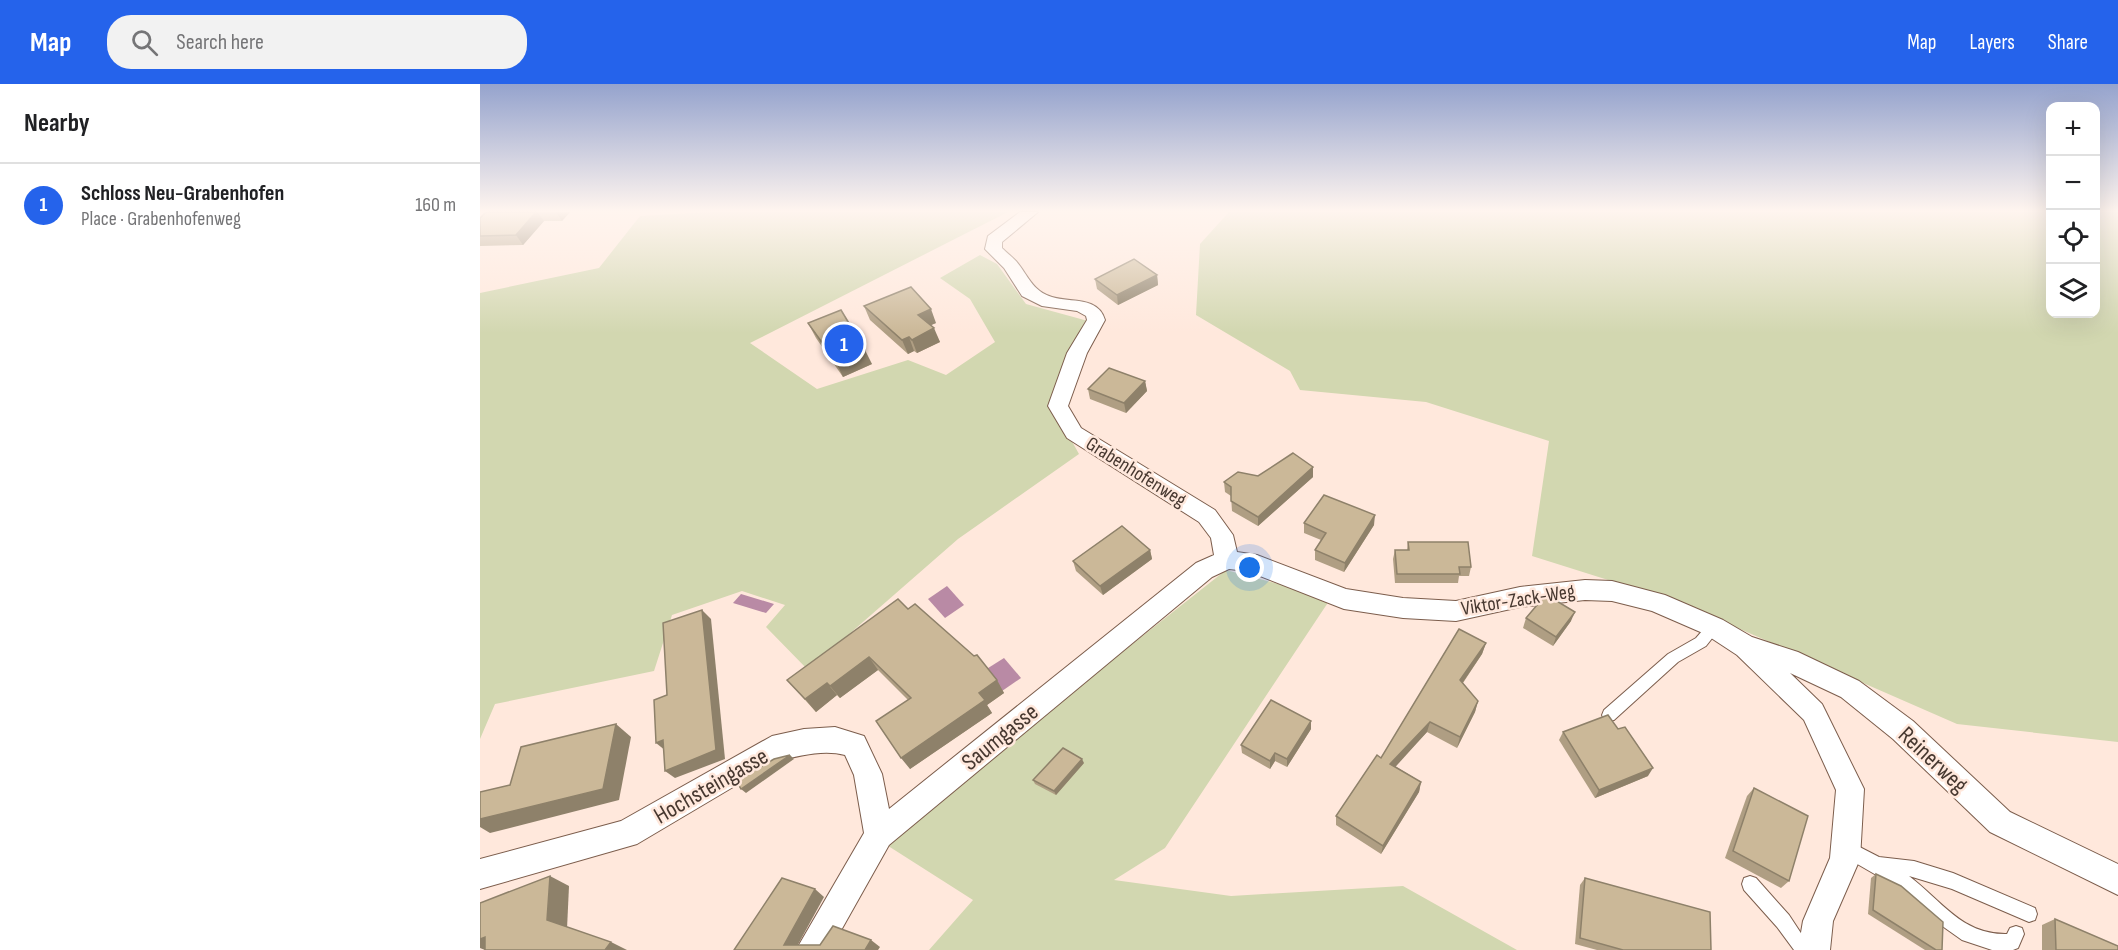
<!DOCTYPE html>
<meta charset="utf-8">
<style>
:root{--surface:#fff;--page:#f2f2f2;--text:#202124;--muted:#757577;--line:#e0e0e0;--accent:#2563eb}
body{margin:0;font-family:"Sofia Sans Condensed",sans-serif;background:var(--page);color:var(--text)}
.controls{position:absolute;right:18px;top:18px;display:grid;overflow:hidden;border-radius:12px;box-shadow:0 6px 24px #0002}
.controls button{width:54px;height:54px;display:grid;place-items:center;padding:0;border:0;border-bottom:2px solid var(--line);background:var(--surface);color:var(--text);font:30px sans-serif}
.you{position:absolute;left:770px;top:484px;width:21px;height:21px;margin:-15px;border:4px solid #fff;border-radius:50%;background:#1a73e8;box-shadow:0 0 0 9px #1a73e833}
.badge{display:grid;place-items:center;width:39px;height:39px;border-radius:50%;background:var(--accent);color:#fff;font-size:20px;font-weight:700}
.pin{position:absolute;translate:-50% -50%;border:3px solid #fff;box-shadow:0 2px 6px #0006}
.list{margin:0;padding:0;list-style:none}
h2{display:flex;justify-content:space-between;align-items:center;height:78px;margin:0;padding:0 24px;font-size:26px}
h2 small{font-size:20px;font-weight:400;color:var(--muted)}
.list li{display:grid;grid-template-columns:39px 1fr auto;gap:18px;align-items:center;box-sizing:border-box;height:84px;padding:0 24px;border-top:2px solid var(--line)}
.list b{display:block;font-size:22px;white-space:nowrap}
.list p{margin:0;font-size:20px;white-space:nowrap;color:var(--muted)}
.list em{font-size:20px;font-style:normal;color:var(--muted)}
.icon{flex:none;width:33px;height:33px;fill:none;stroke:currentColor;stroke-width:2;stroke-linecap:round;stroke-linejoin:round}
.map{position:relative;flex:none;width:1638px;height:866px;overflow:hidden}
header{display:flex;align-items:center;gap:36px;box-sizing:border-box;height:84px;padding:0 30px;background:var(--accent);color:#fff}
header strong{font-size:28px}
nav{display:flex;gap:33px;margin-inline-start:auto;font-size:21px}
.search{width:420px;height:54px;background:var(--page);display:flex;align-items:center;gap:15px;box-sizing:border-box;padding:0 21px;border-radius:24px;color:var(--muted);font-size:22px}
main{display:flex}
aside{flex:1;background:var(--surface)}
.map>svg:first-child{display:block}
.green{fill:#d2d7b0}
.water{fill:#b98aa5}
.lines{fill:none;stroke-linecap:round;stroke-linejoin:round}
.service-casing{stroke:#7c5d4c;stroke-width:2}
.minor-casing{stroke:#7c5d4c;stroke-width:2}
.service{fill:#fff;fill-rule:evenodd}
.minor{fill:#fff;fill-rule:evenodd}
.wall{fill:#af9e83}
.shaded-wall{fill:#8e816a}
.building{fill:#cbb898;stroke:#8e816a;stroke-width:1.5}
.labels{text-anchor:middle;dominant-baseline:central;stroke-width:5;stroke-linejoin:round;paint-order:stroke}
.street-label{font-size:20px;fill:#473830;stroke:#ffe8dc}
.near-street-label{font-size:24px;fill:#473830;stroke:#ffe8dc}
</style>
<header>
<strong>Map</strong>
<div class="search"><svg class="icon" aria-label="search" viewBox="0 0 24 24"><circle cx="10" cy="10" r="6"/><path d="M15 15l6 6"/></svg>Search here</div>
<nav><a>Map</a><a>Layers</a><a>Share</a></nav>
</header>
<main>
<aside>
<h2>Nearby<small></small></h2>
<ul class="list">
<li><span class="badge">1</span><div><b>Schloss Neu-Grabenhofen</b><p>Place · Grabenhofenweg</p></div><em>160 m</em></li>
</ul>
</aside>
<div class="map">
<svg width="1638" height="866" viewBox="0 0 1638 866">
<rect width="100%" height="100%" fill="#ffe8dc"/>
<g class="green">
<path d="M232,128H528L270,259L337,305L428,276L466,291L515,258L490,215L460,194L500,171L517,180L546,220L608,237L570,318L599,370L478,455L328,586L286,543L305,521L262,507L192,531L174,587L15,620L0,655V209L119,184L160,132Z"/>
<path d="M749,128H1570V230H1616V128H1638V658L1477,640L1198,518L1052,472L1069,357L946,318L820,306L810,287L716,231L720,160Z"/>
<path d="M746,486L851,514L685,764L634,796L751,812L923,802L1037,866H449L493,816L402,758Z"/>
</g>
<g class="water">
<path d="M467,502L484,521L465,534L448,515Z"/>
<path d="M261,510L294,520L286,529L253,519Z"/>
<path d="M524,574L541,594L522,607L505,586Z"/>
</g>
<g class="lines">
<defs>
<g id="service">
<path d="M1234,537L1239,539L1241,543L1226,562L1198,578L1134,636L1129,637L1124,636L1122,631L1124,626L1188,570L1216,554L1229,539Z"/>
<path d="M1366,756L1399,773L1434,777L1473,789L1555,824L1557,830L1555,836L1549,838L1472,805L1429,792C1462,817 1482,851 1527,850L1530,844L1536,842L1542,844L1544,850L1538,864L1533,866H1512L1482,856L1458,839L1417,803L1360,770L1358,764L1360,758Z"/>
<path d="M1270,792L1276,794L1309,831L1332,866H1314L1297,843L1264,806L1262,800L1264,794Z"/>
</g>
<path id="minor" d="M540,128H558L522,158V164C526,168 531,172 536,177C548,191 552,207 572,213C591,219 618,212 625,236L607,269L588,322L601,344L735,426L753,451L757,468L777,471L866,505L923,514L976,517L1040,503L1105,496L1132,497L1185,511L1243,536L1272,553L1318,568L1379,597L1433,637L1530,728L1638,780V811L1510,748L1413,655L1361,613L1310,589L1342,620L1384,705L1380,775L1353,837L1350,866H1318L1323,837L1350,774L1356,706L1324,636L1257,571L1225,550L1172,527L1132,517L1105,516L1040,523L976,537L923,534L864,525L767,487L749,485L732,493L409,761L350,866H316L384,749L374,691L365,671C343,665 319,672 297,677L157,760L0,805V775L141,737L292,652L324,645L355,643L384,652L402,690L409,725L716,479L734,471L731,454L719,438L587,354L568,322L587,269L607,236L606,232L597,227L562,222L542,212L524,184L505,165L508,152Z"/>
</defs>
<use href="#service" class="service-casing"/>
<use href="#minor" class="minor-casing"/>
<use href="#service" class="service"/>
<use href="#minor" class="minor"/>
</g>
<g class="wall">
<path d="M6,128H90L82,137H64L43,161L0,162V134Z"/>
<path d="M677,191L678,201L638,221L617,205L615,195Z"/>
<path d="M384,222L456,239L451,241L460,258L437,269L434,267L428,270L390,236Z"/>
<path d="M328,239L392,280L363,293L336,254Z"/>
<path d="M665,297L667,307L646,329L610,315L608,305Z"/>
<path d="M833,383V393L778,442L752,427L751,412L745,408L744,398L778,392Z"/>
<path d="M824,439L894,441L864,488L835,476V466L841,456L824,449Z"/>
<path d="M928,458L991,483L989,492H979L978,499H915L913,475L915,466H927Z"/>
<path d="M670,466L672,475L623,511L596,487L593,477Z"/>
<path d="M428,525L517,596L524,609L507,621L512,629L430,685L428,616L398,586L360,614L357,611L336,628L307,596Z"/>
<path d="M1046,534L1091,537L1073,562L1043,544Z"/>
<path d="M1006,559L1002,570L983,599L998,617L995,628L977,664L947,648L915,682L941,698L939,708L901,770L856,741V732Z"/>
<path d="M831,645L807,683L795,677L790,685L762,669L761,661Z"/>
<path d="M1083,648L1168,692L1115,714L1079,656Z"/>
<path d="M604,679L576,711L555,700L553,696Z"/>
<path d="M1274,704L1309,797L1301,804L1245,774L1267,712Z"/>
<path d="M1396,790L1462,866H1445L1388,830L1391,794Z"/>
<path d="M1105,794L1231,866H1117L1095,860L1100,801Z"/>
<path d="M1575,835L1638,866H1562V841Z"/>
</g>
<g class="shaded-wall">
<path d="M56,128H57L64,137L43,161L36,151Z"/>
<path d="M76,128H90L82,137Z"/>
<path d="M677,191L678,201L638,221L637,211Z"/>
<path d="M451,225L456,239L444,244L438,231Z"/>
<path d="M454,244L460,258L437,269L432,256Z"/>
<path d="M429,253L434,267L428,270L422,256Z"/>
<path d="M385,266L392,280L363,293L356,278Z"/>
<path d="M665,297L667,307L646,329L644,319Z"/>
<path d="M833,383V393L778,442V433Z"/>
<path d="M895,431L894,441L864,488L865,479Z"/>
<path d="M670,466L672,475L623,511L620,502Z"/>
<path d="M222,526L231,535L245,675L195,694L185,687Z"/>
<path d="M1095,528L1091,537L1073,562L1076,553Z"/>
<path d="M1006,559L1002,570L977,607L980,596Z"/>
<path d="M389,573L398,586L360,614L350,602Z"/>
<path d="M517,596L524,609L507,621L512,629L430,685L421,674L499,609Z"/>
<path d="M347,599L357,611L336,628L325,615Z"/>
<path d="M998,617L995,628L977,664L980,653Z"/>
<path d="M831,637V645L807,683V675Z"/>
<path d="M950,638L947,648L909,690L910,680Z"/>
<path d="M136,640L151,653L139,716L10,749L0,743V735Z"/>
<path d="M183,656L186,667L176,659Z"/>
<path d="M795,669V677L790,685V677Z"/>
<path d="M310,671L314,675L266,709L261,705Z"/>
<path d="M602,675L604,679L576,711L574,707Z"/>
<path d="M1173,684L1168,692L1115,714L1119,706Z"/>
<path d="M941,698L939,708L901,770L903,762Z"/>
<path d="M70,792L89,802L87,845L67,836Z"/>
<path d="M335,805L344,813L315,866L304,861Z"/>
<path d="M5,853V866L0,864V855Z"/>
<path d="M391,856L400,863L398,866H385Z"/>
<path d="M131,858L147,866H125Z"/>
</g>
<g class="building">
<path d="M6,128H56L36,151L0,152V134Z"/>
<path d="M654,175L677,191L637,211L615,195Z"/>
<path d="M431,203L451,225L438,231L454,244L432,256L429,253L422,256L384,222Z"/>
<path d="M361,226L385,266L356,278L328,239Z"/>
<path d="M629,284L665,297L644,319L608,305Z"/>
<path d="M813,369L833,383L778,433L751,417V403L744,398L758,388L778,392Z"/>
<path d="M844,411L895,431L865,479L835,466L846,449L824,439Z"/>
<path d="M642,442L670,466L620,502L593,477Z"/>
<path d="M928,458H988L991,483H979L980,490H917L915,466H929Z"/>
<path d="M1070,513L1095,528L1076,553L1046,534L1063,514Z"/>
<path d="M418,515L428,525L435,520L494,572L497,571L517,596L499,609L505,616L421,674L396,637L431,614L389,573L350,602L347,599L325,615L307,596Z"/>
<path d="M222,526L236,666L185,687L183,656L176,659L174,616L187,611L183,539Z"/>
<path d="M979,545L1006,559L980,596L998,617L980,653L950,638L910,680L941,698L903,762L856,732L897,671L901,674Z"/>
<path d="M791,616L831,637L807,675L795,669L790,677L761,661Z"/>
<path d="M1128,631L1138,645L1145,643L1173,684L1119,706L1083,648Z"/>
<path d="M136,640L123,705L0,735V708L30,701L41,663Z"/>
<path d="M583,664L602,675L574,707L553,696Z"/>
<path d="M310,671L261,705L256,697L294,675Z"/>
<path d="M1274,704L1328,732L1309,797L1253,767Z"/>
<path d="M1396,790L1421,802L1463,838L1462,866H1456L1393,826Z"/>
<path d="M70,792L67,836L131,858L125,866H5V853L0,855V819Z"/>
<path d="M302,794L335,805L304,861H340L353,842L391,856L385,866H254Z"/>
<path d="M1105,794L1230,828L1231,866H1143L1100,854Z"/>
<path d="M1575,835L1638,862V866H1576Z"/>
</g>
<linearGradient id="sky" x2="0" y2="1"><stop stop-color="#95a3cd"/><stop offset="0.51" stop-color="#fff5ef"/><stop offset="1" stop-color="#fff5ef" stop-opacity="0"/></linearGradient>
<rect width="1638" height="249" fill="url(#sky)"/>
<g class="labels">
<g class="street-label">
<text transform="translate(656 388) rotate(32)">Grabenhofenweg</text>
<text transform="translate(1038 516) rotate(-9)">Viktor-Zack-Weg</text>
</g>
<g class="near-street-label">
<text transform="translate(520 653) rotate(-39)">Saumgasse</text>
<text transform="translate(1453 676) rotate(43)">Reinerweg</text>
<text transform="translate(231 702) rotate(-30)">Hochsteingasse</text>
</g>
</g>
</svg>
<div class="controls">
<button>+</button>
<button>−</button>
<button><svg class="icon" aria-label="locate" viewBox="0 0 24 24"><circle cx="12" cy="12" r="6"/><path d="M12 2v4M12 18v4M2 12h4M18 12h4"/></svg></button>
<button><svg class="icon" aria-label="layers" viewBox="0 0 24 24"><path d="M12 4l9 5-9 5-9-5zM3 14l9 5 9-5"/></svg></button>
</div>
<div class="you"></div>
<div class="pin badge" style="left:364px;top:260px">1</div>
</div>
</main>
